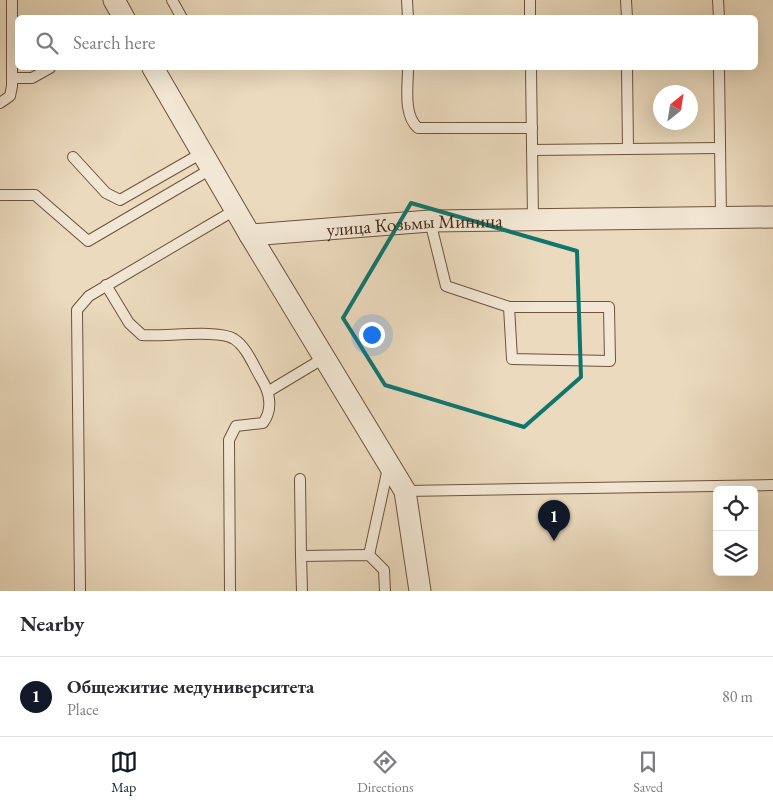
<!DOCTYPE html>
<meta charset="utf-8">
<style>
:root{--surface:#fff;--page:#f2f2f3;--text:#2b2b33;--muted:#7c7c81;--line:#e1e1e2;--accent:#111827}
body{margin:0;font-family:"EB Garamond",serif;background:var(--page);color:var(--text)}
.controls{position:absolute;right:15px;bottom:15px;display:grid;overflow:hidden;border-radius:8px;box-shadow:0 5px 20px #0002}
.controls button{width:45px;height:45px;display:grid;place-items:center;padding:0;border:0;border-bottom:1px solid var(--line);background:var(--surface);color:var(--text);font:25px sans-serif}
.compass{position:absolute;left:653px;top:85px;width:45px;height:45px;border-radius:50%;background:var(--surface);box-shadow:0 5px 20px #0002;rotate:30deg}
.you{position:absolute;left:371px;top:334px;width:18px;height:18px;margin:-12px;border:4px solid #fff;border-radius:50%;background:#1a73e8;box-shadow:0 0 0 8px #1a73e833}
.badge{display:grid;place-items:center;width:32px;height:32px;border-radius:50%;background:var(--accent);color:#fff;font-size:16px;font-weight:700}
.pin{position:absolute;translate:-50% -41px;filter:drop-shadow(0 1px 2px #0008)}
.pin::after{content:'';position:absolute;top:26px;width:18px;height:15px;background:inherit;clip-path:polygon(0 0,100% 0,50% 100%)}
.list{margin:0;padding:0;list-style:none}
h2{display:flex;justify-content:space-between;align-items:center;height:65px;margin:0;padding:0 20px;font-size:21px}
h2 small{font-size:16px;font-weight:400;color:var(--muted)}
.list li{display:grid;grid-template-columns:32px 1fr auto;gap:15px;align-items:center;box-sizing:border-box;height:80px;padding:0 20px;border-top:1px solid var(--line)}
.list b{display:block;font-size:19px;white-space:nowrap}
.list p{margin:0;font-size:16px;white-space:nowrap;color:var(--muted)}
.list em{font-size:16px;font-style:normal;color:var(--muted)}
.icon{flex:none;width:28px;height:28px;fill:none;stroke:currentColor;stroke-width:2;stroke-linecap:round;stroke-linejoin:round}
.map{position:relative;flex:none;width:773px;height:591px;overflow:hidden}
.search{position:absolute;background:var(--surface);box-shadow:0 5px 20px #0002;left:15px;right:15px;top:15px;height:55px;display:flex;align-items:center;gap:12px;box-sizing:border-box;padding:0 18px;border-radius:8px;color:var(--muted);font-size:19px}
.sheet{height:145px;background:var(--surface)}
nav{display:flex;justify-content:space-around;align-items:center;box-sizing:border-box;height:70px;border-top:1px solid var(--line);background:var(--surface);font-size:14px;color:var(--muted)}
nav a{display:grid;justify-items:center;gap:2px}
nav .on{color:var(--accent)}
.map>svg:first-child{display:block}
.lines{fill:none;stroke-linecap:round;stroke-linejoin:round}
.service-casing{stroke:#6e523e;stroke-width:12}
.minor-casing{stroke:#6e523e;stroke-width:23}
.service{stroke:#f2e7d4;stroke-width:10}
.minor{stroke:#f2e7d4;stroke-width:21}
.marked{fill:none;stroke:#0f766e;stroke-width:4;stroke-linejoin:round}
.labels{text-anchor:middle;dominant-baseline:central;stroke-width:4;stroke-linejoin:round;paint-order:stroke}
.street-label{font-size:19px;fill:#452513;stroke:#f2e7d4}
</style>
<div class="map">
<svg width="773" height="591" viewBox="0 0 773 591">
<rect width="100%" height="100%" fill="#ebdabd"/>
<filter id="stains"><feTurbulence type="fractalNoise" baseFrequency=".004" numOctaves="4"/><feColorMatrix values="0 0 0 0 .2 0 0 0 0 .09 0 0 0 0 .02 0 0 0 .5 -.17"/></filter>
<radialGradient id="worn" r=".72"><stop offset=".6" stop-color="#630" stop-opacity="0"/><stop offset="1" stop-color="#630" stop-opacity=".3"/></radialGradient>
<g class="lines">
<defs>
<g id="service">
<path d="M172,0L182,18"/>
<path d="M407,0L408,18"/>
<path d="M530,0V18"/>
<path d="M626,0L627,18"/>
<path d="M718,0L719,18"/>
<path d="M408,68C408,87 403,115 418,128H532"/>
<path d="M531,68L533,220"/>
<path d="M627,68L628,149"/>
<path d="M719,68L721,218"/>
<path d="M13,78H32L50,68"/>
<path d="M0,103L10,96L12,86V0"/>
<path d="M532,150L720,148"/>
<path d="M73,157L106,193L120,200L202,153"/>
<path d="M0,195H35L88,241L211,169"/>
<path d="M430,221L446,286L509,307L512,359L610,361L609,307H509"/>
<path d="M106,285L129,323L142,335C162,337 220,329 234,339C247,347 254,367 262,380C270,393 273,410 263,423L236,426L229,440L230,591"/>
<path d="M269,391L324,358"/>
<path d="M300,479L301,556"/>
<path d="M405,491L773,485"/>
<path d="M369,555L388,468"/>
<path d="M80,591L77,310L89,296L235,210"/>
<path d="M302,591L301,556L369,555L384,570L385,591"/>
</g>
<g id="minor">
<path d="M114,0L124,18"/>
<path d="M153,68L250,235L405,491L420,591"/>
<path id="s1" d="M250,235L430,221L773,217"/>
</g>
</defs>
<use href="#service" class="service-casing"/>
<use href="#minor" class="minor-casing"/>
<use href="#service" class="service"/>
<use href="#minor" class="minor"/>
</g>
<path class="marked" d="M411,203L577,251L581,377L524,427L385,385L343,318Z"/>
<g class="labels">
<g class="street-label">
<text stroke="none"><textPath href="#s1" startOffset="165">улица Козьмы Минина</textPath></text>
</g>
</g>
<rect width="100%" height="100%" filter="url(#stains)"/>
<rect width="100%" height="100%" fill="url(#worn)"/>
</svg>
<div class="controls">
<button><svg class="icon" aria-label="locate" viewBox="0 0 24 24"><circle cx="12" cy="12" r="6"/><path d="M12 2v4M12 18v4M2 12h4M18 12h4"/></svg></button>
<button><svg class="icon" aria-label="layers" viewBox="0 0 24 24"><path d="M12 4l9 5-9 5-9-5zM3 14l9 5 9-5"/></svg></button>
</div>
<svg class="compass" viewBox="-18 -18 36 36"><path d="M0-13l5 13h-10z" fill="#e53935"/><path d="M0 13l5-13h-10z" fill="#7c7c81"/></svg>
<div class="you"></div>
<div class="pin badge" style="left:554px;top:541px">1</div>
<div class="search"><svg class="icon" aria-label="search" viewBox="0 0 24 24"><circle cx="10" cy="10" r="6"/><path d="M15 15l6 6"/></svg>Search here</div>
</div>
<section class="sheet">
<h2>Nearby<small></small></h2>
<ul class="list">
<li><span class="badge">1</span><div><b>Общежитие медуниверситета</b><p>Place</p></div><em>80 m</em></li>
</ul>
</section>
<nav>
<a class="on"><svg class="icon" aria-label="map" viewBox="0 0 24 24"><path d="M3 6l6-2 6 2 6-2v14l-6 2-6-2-6 2zM9 4v14M15 6v14"/></svg>Map</a>
<a><svg class="icon" aria-label="directions" viewBox="0 0 24 24"><path d="M12 3l9 9-9 9-9-9zM9 14v-3h6M13 9l2 2-2 2"/></svg>Directions</a>
<a><svg class="icon" aria-label="saved" viewBox="0 0 24 24"><path d="M7 4h10v16l-5-4-5 4z"/></svg>Saved</a>
</nav>
